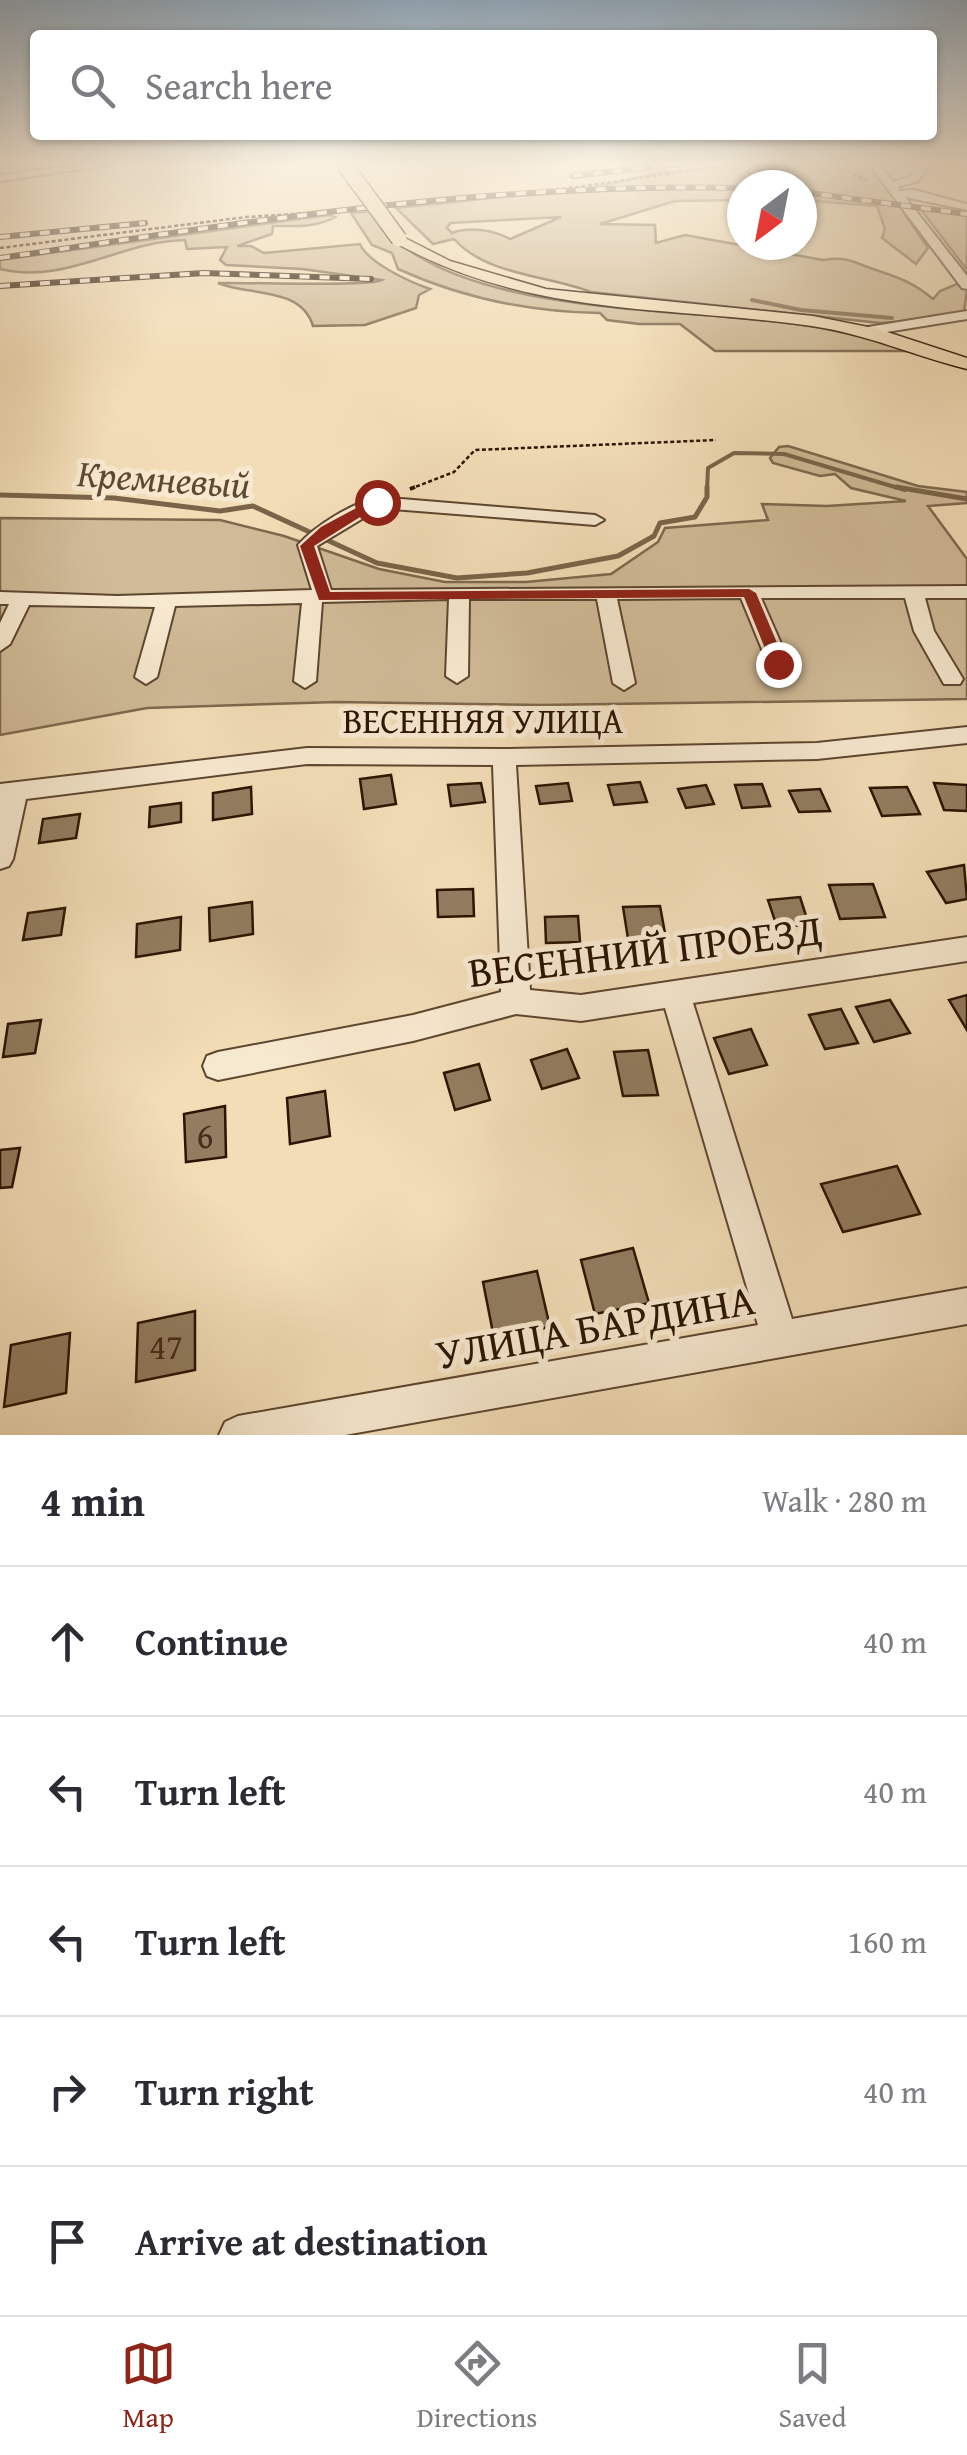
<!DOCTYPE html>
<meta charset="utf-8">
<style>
:root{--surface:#fff;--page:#f2f2f3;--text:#2b2b33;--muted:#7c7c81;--line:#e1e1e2;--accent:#8f2418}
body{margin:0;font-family:"Gentium Book Plus",serif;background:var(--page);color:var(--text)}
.compass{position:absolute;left:727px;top:170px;width:90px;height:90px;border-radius:50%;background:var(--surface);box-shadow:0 2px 8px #0004;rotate:212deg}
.stop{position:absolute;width:30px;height:30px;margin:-22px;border:8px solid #8f2418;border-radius:50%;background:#fff}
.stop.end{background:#8f2418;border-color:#fff;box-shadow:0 2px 10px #0008}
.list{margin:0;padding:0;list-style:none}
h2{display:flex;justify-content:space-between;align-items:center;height:130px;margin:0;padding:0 40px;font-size:42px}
h2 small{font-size:32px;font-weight:400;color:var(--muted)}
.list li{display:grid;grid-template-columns:65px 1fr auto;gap:30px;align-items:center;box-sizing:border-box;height:150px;padding:0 40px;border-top:2px solid var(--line)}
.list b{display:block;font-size:38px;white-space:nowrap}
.list em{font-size:32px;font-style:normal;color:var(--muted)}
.icon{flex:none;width:55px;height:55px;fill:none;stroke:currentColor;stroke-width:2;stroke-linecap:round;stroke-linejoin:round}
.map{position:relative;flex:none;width:967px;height:1435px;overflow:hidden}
.search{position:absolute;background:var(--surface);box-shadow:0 2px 8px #0004;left:30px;right:30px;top:30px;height:110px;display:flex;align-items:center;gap:25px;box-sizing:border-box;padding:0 35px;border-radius:10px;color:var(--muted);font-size:38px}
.sheet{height:880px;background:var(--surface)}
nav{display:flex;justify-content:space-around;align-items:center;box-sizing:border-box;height:140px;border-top:2px solid var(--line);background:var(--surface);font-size:28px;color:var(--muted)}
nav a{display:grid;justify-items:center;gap:5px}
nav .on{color:var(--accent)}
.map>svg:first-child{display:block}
.green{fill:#d0bb98;stroke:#7e684d;stroke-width:2.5;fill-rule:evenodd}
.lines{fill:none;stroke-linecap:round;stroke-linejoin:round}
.stream-far1{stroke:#7a6449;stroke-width:4}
.stream{stroke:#7a6449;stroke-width:5}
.building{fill:#927d60;stroke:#2b1402;stroke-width:2.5}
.minor-casing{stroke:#5d462f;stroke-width:4}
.major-casing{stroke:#2b1402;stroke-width:3}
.path-far1{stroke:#2b1402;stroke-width:2.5;stroke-dasharray:4 2.5;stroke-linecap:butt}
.path{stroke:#2b1402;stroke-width:4;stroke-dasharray:6 5;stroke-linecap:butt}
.minor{fill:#f7e9d0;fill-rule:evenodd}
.major{fill:#f2ddb7;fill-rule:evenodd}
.rail-casing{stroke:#2b1402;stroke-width:6}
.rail{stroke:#f7e9d0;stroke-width:4;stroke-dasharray:10;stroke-linecap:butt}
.major-bridge-casing{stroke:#2b1402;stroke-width:18;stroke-linecap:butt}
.major-bridge{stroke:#f2ddb7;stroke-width:15}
.route{fill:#8f2418}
.labels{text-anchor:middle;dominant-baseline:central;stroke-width:10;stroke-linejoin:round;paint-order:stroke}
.street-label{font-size:35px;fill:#2b1402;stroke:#f7e9d0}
.near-number-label{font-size:35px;fill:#452e1a}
.water-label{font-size:38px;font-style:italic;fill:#5f4932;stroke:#f7e9d0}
.near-street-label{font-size:42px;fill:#2b1402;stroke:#f7e9d0}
</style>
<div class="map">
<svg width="967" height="1435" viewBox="0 0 967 1435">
<rect width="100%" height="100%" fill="#f2ddb7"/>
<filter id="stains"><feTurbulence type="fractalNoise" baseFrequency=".002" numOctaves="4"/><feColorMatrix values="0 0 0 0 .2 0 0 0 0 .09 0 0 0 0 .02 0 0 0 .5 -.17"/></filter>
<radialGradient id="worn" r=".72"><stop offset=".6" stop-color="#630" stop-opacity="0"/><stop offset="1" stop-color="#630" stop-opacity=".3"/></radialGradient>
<g class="green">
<path d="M741,164H870L928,248L916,264L882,238L885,229L877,206L802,200V185H742V200L675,201L600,224L655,225L656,243L685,235L823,260C851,256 853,263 876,270C899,278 913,282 933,299L940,291L957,284L967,291L964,311L930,320L880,323L591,292C548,275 487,276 454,239L433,244L396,208L592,188L658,173ZM561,217L510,239C494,230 468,226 452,233L447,228L450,223Z"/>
<path d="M919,207L967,215V270Z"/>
<path d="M374,211C387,227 398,244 416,255C509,312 672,309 781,322C827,327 871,339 915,351H715L680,324H639L607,320L600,313C530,312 462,298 398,269L392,253L372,245L351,213Z"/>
<path d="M329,215L335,217C316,228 294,226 273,226L272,234L237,246H251L264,253L360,244C368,263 410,282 430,289L419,295L416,308L365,325L313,326C301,286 247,296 218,283C245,282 371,287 382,280L302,269L226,265L220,260L227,247L187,249L185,240C122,241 65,285 0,269V260Z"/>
<path d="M788,446L918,486L967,492V503L928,506L967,559V699L540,705L336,702L147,708L0,735V518L220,520L284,536L379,569L445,582H526L611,574L658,542L665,528L768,520L762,504L827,506L906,501L851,488L835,474L820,476L773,463L770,458L779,447Z"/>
</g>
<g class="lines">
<g class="stream-far1">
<path d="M752,300L801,310L892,318"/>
<path d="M707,490L708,468L734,453L784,454L905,490"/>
</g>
<g class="stream">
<path d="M896,487L967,499"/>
<path d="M0,495L114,498L220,511L253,506L377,563L457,578L527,573L618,556L654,536L660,523L695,517L707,497V487"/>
</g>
</g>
<g class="building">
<path d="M391,775L396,804L364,809L360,779Z"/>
<path d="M640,782L647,802L614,805L608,785Z"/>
<path d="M481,783L485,802L451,806L448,785Z"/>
<path d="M568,783L572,801L540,804L536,786Z"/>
<path d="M934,783L967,785V811L944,810Z"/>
<path d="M762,784L770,806L742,808L735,785Z"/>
<path d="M706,785L714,804L686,808L678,789Z"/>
<path d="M251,787L252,814L213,820V793Z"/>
<path d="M907,787L920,814L882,816L870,788Z"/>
<path d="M820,789L830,811L799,812L789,791Z"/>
<path d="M181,803V822L149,827L150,807Z"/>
<path d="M80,814L76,838L39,843L43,819Z"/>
<path d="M964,865L967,899L946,903L927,872Z"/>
<path d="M873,884L885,917L840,919L829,885Z"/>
<path d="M473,889L474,916L438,917L437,890Z"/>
<path d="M800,897L809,925L777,927L768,900Z"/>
<path d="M252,902L253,934L210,941L209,908Z"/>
<path d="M660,906L667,944L629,945L623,907Z"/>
<path d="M65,908L61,935L23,940L28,913Z"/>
<path d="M578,916L580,942L546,943L545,917Z"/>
<path d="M181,917L180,950L136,957L137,924Z"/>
<path d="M967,995V1030L949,1000Z"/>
<path d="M890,1000L910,1033L874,1042L856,1007Z"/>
<path d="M841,1009L858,1043L825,1049L809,1015Z"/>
<path d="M41,1020L35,1053L3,1057L8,1024Z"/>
<path d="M751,1029L767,1065L729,1074L714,1038Z"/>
<path d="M567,1049L579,1078L542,1089L531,1060Z"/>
<path d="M648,1050L658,1095L623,1096L614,1052Z"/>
<path d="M479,1064L490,1100L455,1110L444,1073Z"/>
<path d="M325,1091L330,1136L290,1144L287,1098Z"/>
<path d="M225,1106L226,1157L186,1162L184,1114Z"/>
<path d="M20,1148L12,1187L0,1188V1150Z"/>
<path d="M897,1166L920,1214L843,1232L821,1184Z"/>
<path d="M633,1248L649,1303L595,1314L581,1260Z"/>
<path d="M537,1271L550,1327L494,1338L483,1282Z"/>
<path d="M195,1311V1370L136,1382L138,1323Z"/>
<path d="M70,1333L66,1393L4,1407L11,1345Z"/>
</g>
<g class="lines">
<defs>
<g id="minor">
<path d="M90,164H117L0,181V175Z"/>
<path d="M869,164H879L893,182L910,177L920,164H930L918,181L898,187L900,191L914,190L967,204V210L905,197L967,276V289L962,288Z"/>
<path d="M967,311V319L868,335L861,331L868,327Z"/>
<path d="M377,497L595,515L604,520L595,525L380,508L317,546L331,590L967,586V598H925L934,631L963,679L960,684H944L914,631L905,598H761L790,664L779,671L768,664L741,598L617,599L635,683L624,690L613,683L597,599H469L468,676L457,683L446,676L449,599L322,602L316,681L305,688L294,681L302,603L175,606L157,677L146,684L135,677L155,607L29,605L10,644L0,651V623L9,604H0V592L117,596L312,590L298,545C317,524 350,505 377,497Z"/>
<path d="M967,727V743L817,759L516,765L530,990L581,995L967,937V961L693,1003L792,1319L967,1288V1324L345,1435H219L225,1422L238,1416L758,1325L665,1008L581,1021L516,1014L413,1041L218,1080L207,1076L203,1066L207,1056L218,1052L413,1015L501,992L493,765L307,764L26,799L13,859L9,866L0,869V784L307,748L504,749L817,743Z"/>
</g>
<path id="major" d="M399,235L450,261L546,289L813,316L878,329L967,358V369C915,356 866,334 812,326C663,305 531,318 394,242L392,239Z"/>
</defs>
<use href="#minor" class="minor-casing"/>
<use href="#major" class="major-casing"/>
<g class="path-far1">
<path d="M829,164L867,180"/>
<path d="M394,206L578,187L736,164"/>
<path d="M0,248L246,217L355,210"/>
<path d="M410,489L454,472L475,450L716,440"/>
</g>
<path class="path" d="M410,489L415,487"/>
<use href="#minor" class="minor"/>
<use href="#major" class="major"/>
<defs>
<g id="rail">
<path d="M573,176L677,164"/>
<path d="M802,192L967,214"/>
<path d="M0,237L145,223"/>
<path d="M0,258C247,222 491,182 742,188"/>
<path d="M0,286L204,273L371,279"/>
</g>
</defs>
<use href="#rail" class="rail-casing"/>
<use href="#rail" class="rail"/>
<defs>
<path id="major-bridge" d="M344,164L399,239"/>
</defs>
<use href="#major-bridge" class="major-bridge-casing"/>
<use href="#major-bridge" class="major-bridge"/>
</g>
<linearGradient id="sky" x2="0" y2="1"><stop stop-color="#91a9bc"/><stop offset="0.45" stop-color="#f9f0df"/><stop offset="1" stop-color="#f9f0df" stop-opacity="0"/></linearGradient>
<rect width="967" height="364" fill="url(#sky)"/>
<path class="route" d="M373,499L384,502L314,546L330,592L749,589L756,593L786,664L773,668L744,597L319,600L300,546L321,527Z"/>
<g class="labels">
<g class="street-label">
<text x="483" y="720">ВЕСЕННЯЯ УЛИЦА</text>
</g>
<g class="near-number-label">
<text x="205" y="1135">6</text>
<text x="166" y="1346">47</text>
</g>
<g class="water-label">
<text transform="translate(164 478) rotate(4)">Кремневый</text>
</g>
<g class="near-street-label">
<text transform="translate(645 950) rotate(-7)">ВЕСЕННИЙ ПРОЕЗД</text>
<text transform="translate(595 1326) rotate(-10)">УЛИЦА БАРДИНА</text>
</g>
</g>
<rect width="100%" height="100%" filter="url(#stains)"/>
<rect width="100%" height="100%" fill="url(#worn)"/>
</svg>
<svg class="compass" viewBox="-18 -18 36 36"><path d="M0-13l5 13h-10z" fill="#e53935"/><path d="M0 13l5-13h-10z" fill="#7c7c81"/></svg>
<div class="stop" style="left:377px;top:502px"></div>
<div class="stop end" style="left:778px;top:664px"></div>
<div class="search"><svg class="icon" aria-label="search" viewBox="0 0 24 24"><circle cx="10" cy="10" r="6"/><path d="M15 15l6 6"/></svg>Search here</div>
</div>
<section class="sheet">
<h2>4 min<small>Walk · 280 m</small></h2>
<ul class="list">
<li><svg class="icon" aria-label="ahead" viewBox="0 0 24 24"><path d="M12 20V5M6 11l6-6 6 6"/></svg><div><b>Continue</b></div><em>40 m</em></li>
<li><svg class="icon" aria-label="left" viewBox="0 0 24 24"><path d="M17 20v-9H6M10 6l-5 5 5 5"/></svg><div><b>Turn left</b></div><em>40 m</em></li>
<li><svg class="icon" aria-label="left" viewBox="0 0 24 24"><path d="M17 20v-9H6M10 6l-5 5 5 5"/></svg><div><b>Turn left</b></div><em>160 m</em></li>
<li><svg class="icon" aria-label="right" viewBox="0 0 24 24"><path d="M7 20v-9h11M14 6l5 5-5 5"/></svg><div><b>Turn right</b></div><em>40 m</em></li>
<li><svg class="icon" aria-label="arrive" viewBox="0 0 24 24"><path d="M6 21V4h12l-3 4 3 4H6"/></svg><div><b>Arrive at destination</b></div></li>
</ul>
</section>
<nav>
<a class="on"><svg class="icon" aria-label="map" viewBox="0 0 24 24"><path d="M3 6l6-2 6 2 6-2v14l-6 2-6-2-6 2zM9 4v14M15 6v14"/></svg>Map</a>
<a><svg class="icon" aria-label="directions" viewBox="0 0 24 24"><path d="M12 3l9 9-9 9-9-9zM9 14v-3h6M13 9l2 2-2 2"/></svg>Directions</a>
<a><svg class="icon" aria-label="saved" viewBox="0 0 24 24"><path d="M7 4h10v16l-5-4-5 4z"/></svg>Saved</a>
</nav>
